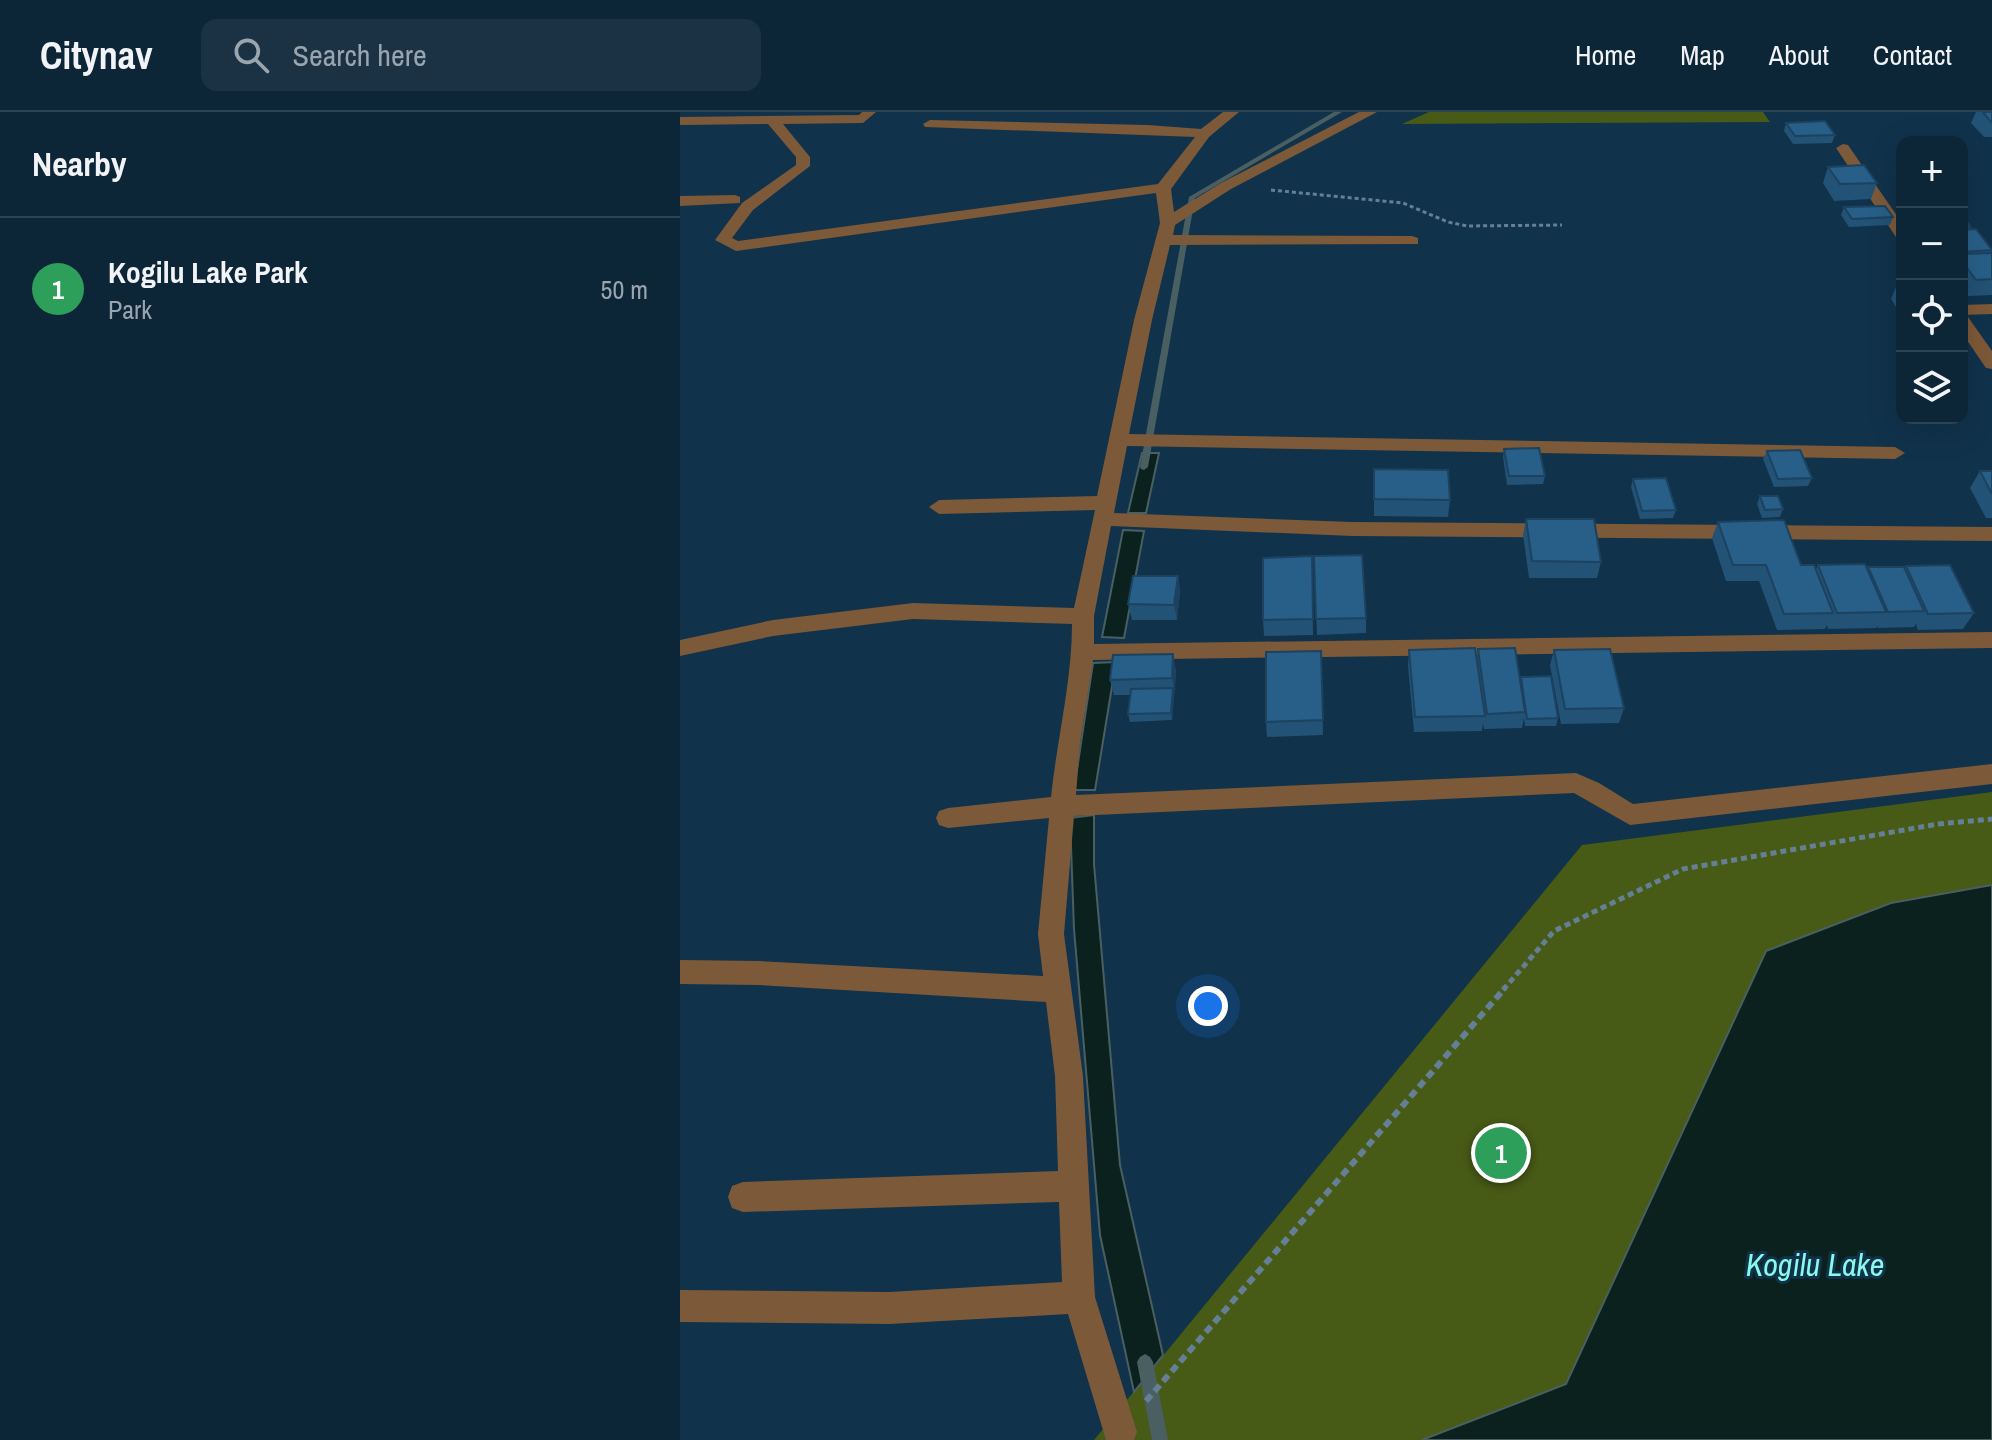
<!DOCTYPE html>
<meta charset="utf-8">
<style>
:root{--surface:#0c2638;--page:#1a3243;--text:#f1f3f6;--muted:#9aa5ae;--line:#2c4353;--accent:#f7a248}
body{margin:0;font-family:"Archivo Narrow",sans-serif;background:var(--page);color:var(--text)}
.controls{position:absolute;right:24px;top:24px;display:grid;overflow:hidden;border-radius:16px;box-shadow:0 8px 32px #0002}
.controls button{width:72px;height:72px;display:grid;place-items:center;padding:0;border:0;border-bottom:2px solid var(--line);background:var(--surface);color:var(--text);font:40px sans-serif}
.you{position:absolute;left:528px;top:894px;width:28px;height:28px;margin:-20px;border:6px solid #fff;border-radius:50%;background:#1a73e8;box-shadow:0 0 0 12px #1a73e833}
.badge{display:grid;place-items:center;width:52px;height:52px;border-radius:50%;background:var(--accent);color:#fff;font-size:26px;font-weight:700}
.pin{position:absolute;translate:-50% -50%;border:4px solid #fff;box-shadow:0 2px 8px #0006}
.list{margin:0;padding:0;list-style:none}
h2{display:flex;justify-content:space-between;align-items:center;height:104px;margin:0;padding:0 32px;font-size:34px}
h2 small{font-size:26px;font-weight:400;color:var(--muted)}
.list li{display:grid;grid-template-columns:52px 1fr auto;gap:24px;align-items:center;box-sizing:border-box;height:144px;padding:0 32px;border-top:2px solid var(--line)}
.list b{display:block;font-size:30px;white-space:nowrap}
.list p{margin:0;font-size:26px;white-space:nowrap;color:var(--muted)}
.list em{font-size:26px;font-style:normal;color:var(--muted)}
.icon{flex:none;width:44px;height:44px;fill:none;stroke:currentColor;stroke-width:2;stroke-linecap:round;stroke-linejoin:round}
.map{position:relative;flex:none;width:1312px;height:1328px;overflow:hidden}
header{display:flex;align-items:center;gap:48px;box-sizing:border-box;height:112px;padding:0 40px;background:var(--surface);border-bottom:2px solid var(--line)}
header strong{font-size:38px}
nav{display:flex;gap:44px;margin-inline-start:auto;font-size:28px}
.search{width:560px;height:72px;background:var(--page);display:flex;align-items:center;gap:20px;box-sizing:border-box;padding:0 28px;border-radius:16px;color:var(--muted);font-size:30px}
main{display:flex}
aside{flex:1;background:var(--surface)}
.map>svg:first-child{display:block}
.green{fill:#475a16}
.water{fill:#0a211e;stroke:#495f62;stroke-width:2}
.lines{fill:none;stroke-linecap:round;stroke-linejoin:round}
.stream{fill:#495f62;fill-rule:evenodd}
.path-far2{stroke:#658096;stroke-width:3;stroke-dasharray:4 3;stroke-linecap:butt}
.path-far1{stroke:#658096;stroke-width:5;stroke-dasharray:6 4;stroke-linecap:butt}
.path{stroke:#658096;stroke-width:6;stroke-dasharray:8 5;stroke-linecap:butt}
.minor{fill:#7c5938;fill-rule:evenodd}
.wall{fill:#225275}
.shaded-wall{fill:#1c425f}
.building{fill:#285f88;stroke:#1c425f;stroke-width:2}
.labels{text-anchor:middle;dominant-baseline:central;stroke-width:6;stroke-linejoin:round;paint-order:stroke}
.near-water-label{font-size:32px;font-style:italic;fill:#89faea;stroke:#10324b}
</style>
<header>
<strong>Citynav</strong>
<div class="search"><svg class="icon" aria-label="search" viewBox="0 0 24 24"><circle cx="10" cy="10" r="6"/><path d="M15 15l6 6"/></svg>Search here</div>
<nav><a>Home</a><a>Map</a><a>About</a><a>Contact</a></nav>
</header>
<main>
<aside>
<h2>Nearby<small></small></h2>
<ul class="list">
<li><span class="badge" style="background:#2e9e5b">1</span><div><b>Kogilu Lake Park</b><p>Park</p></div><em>50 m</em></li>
</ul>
</aside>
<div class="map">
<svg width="1312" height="1328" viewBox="0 0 1312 1328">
<rect width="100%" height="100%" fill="#10324b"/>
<g class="green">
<path d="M749,0H1083L1090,10L722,12Z"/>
<path d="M1312,680V773L1211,791L1086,839L886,1272L742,1328H414L902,733Z"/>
</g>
<g class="water">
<path d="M462,341H479L466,401H448Z"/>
<path d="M443,418L464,419L444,526L422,525Z"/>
<path d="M436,550L415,678H394L413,551Z"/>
<path d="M414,703V752L440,1053L483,1243L454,1280L420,1123L394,817L390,706Z"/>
<path d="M1312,773V1328H742L886,1272L1086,839L1211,791Z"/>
</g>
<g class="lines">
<g class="stream">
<path d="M654,0H662L515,86L468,355L464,358L461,357L460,355L509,85Z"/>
<path d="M465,1242L470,1245L473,1250L488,1328H472L457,1250L460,1245Z"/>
</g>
<path class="path-far2" d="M591,78L723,91L768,110L787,114L882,113"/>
<path class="path-far1" d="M823,878L874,819L1003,757L1258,712L1312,707"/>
<path class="path" d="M466,1289L825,876"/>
<g class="minor">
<path d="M182,0H196L183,11L103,12L130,45V54L73,98L52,126L58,129L478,72L515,25L245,15L243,12L250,8L468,13L521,17L543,0H559L529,25L491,77L494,100L541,71L679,0H697L551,77L495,113L493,123L732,124L738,126V132L490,133L472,208L449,322L1215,335L1225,341L1215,347L447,334L434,401L672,410L1312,415V429L672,424L431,414L414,504V532L1312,520V536L413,548L400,631L396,683L896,661L919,671L953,692L1312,652V672L950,713L894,681L394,704L384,822L403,964L415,1185L457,1320L454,1328H426L388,1202L209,1212L0,1210V1178L209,1180L382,1170L379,1090L63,1100L52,1096L48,1085L52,1074L63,1070L378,1059L375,964L366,890L79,873L0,872V848L79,849L363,864L358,822L369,706L268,716L259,713L256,706L259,699L268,696L371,685C377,627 392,569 392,512L233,507L93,524L0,544V528L93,508L233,491L394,496L415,398L259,402L249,395L259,388L417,384L454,208L480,111L476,81L56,139L35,128L62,91L116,53V45L88,12L0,13V5L179,3Z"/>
<path d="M1163,32L1168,33L1222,111V127L1216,125L1156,36Z"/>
<path d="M55,83L60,85V91L0,94V84Z"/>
<path d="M1312,192V202L1282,203V193Z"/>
<path d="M1282,204L1288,205L1312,239V257L1306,256L1282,221Z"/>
</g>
</g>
<g class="wall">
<path d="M1296,0H1312V25H1304L1291,11Z"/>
<path d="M1106,11L1155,23L1152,31L1113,32L1104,19Z"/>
<path d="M1148,55L1197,71L1191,87L1154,89L1143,71Z"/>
<path d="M1164,95L1213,105L1210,113L1169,115L1161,103Z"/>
<path d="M1282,104L1291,115L1290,118L1312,138L1311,141H1312V183L1288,184L1282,176Z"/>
<path d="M1218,170H1222V204L1211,187Z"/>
<path d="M824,337L865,364L863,372L827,373L823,345Z"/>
<path d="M1087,339L1132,366L1128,374L1094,375L1083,347Z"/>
<path d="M694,357L770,388L768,405L694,404Z"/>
<path d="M1300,359H1312V406H1306L1290,376Z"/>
<path d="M953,367L996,398L993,406L960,407L951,375Z"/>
<path d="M1080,384L1103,397L1100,405L1082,406L1077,392Z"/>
<path d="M846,407L921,450L917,466H849L843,423Z"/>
<path d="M1038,410L1121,453L1136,457L1138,453L1187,457L1188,455L1225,457L1226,454L1294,501L1283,517L1238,518L1236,512L1234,515L1198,516V514L1196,516L1148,517L1147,513L1145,517L1097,518L1079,469H1046L1032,426Z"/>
<path d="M632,444L633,523L584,524L583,508Z"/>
<path d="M634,444L686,506V521L637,523Z"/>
<path d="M498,464L500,480L497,508H452L448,492Z"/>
<path d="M798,537L840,567L878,606L876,614H845L844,606L842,616L804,617L803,611L802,619L734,620L728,554L729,538L797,546Z"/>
<path d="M874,538L944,596L939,611L881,612L870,553Z"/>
<path d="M641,539L643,623L587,625L586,610Z"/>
<path d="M496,558L492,608L450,610L448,602L451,583H434L430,568Z"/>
</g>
<g class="shaded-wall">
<path d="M498,464L500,480L497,508L494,493Z"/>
<path d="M493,542L496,558L495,582L492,566Z"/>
<path d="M493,576L494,584L492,608L491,601Z"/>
</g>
<g class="building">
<path d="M1303,0H1312V10H1311Z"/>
<path d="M1145,9L1155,23L1115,24L1106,11Z"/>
<path d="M1184,53L1197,71L1160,72L1148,55Z"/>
<path d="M1205,94L1213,105L1172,107L1164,95Z"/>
<path d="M1282,104L1291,115L1282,116Z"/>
<path d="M1296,117L1312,138L1282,140V118Z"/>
<path d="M1312,141V167L1296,168L1282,149V142Z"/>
<path d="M859,336L865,364H829L824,337Z"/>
<path d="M1120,338L1132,366L1098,367L1087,339Z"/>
<path d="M694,357L768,358L770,388L694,387Z"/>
<path d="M1300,359H1312V382Z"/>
<path d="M986,366L996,398L962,399L953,367Z"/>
<path d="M1080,384H1098L1103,397L1085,398Z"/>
<path d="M846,407H914L921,450L852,449Z"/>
<path d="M1104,408L1121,453H1134L1153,501L1104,502L1086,453H1053L1038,410Z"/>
<path d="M682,443L686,506L636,507L634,444Z"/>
<path d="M632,444L633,507L583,508V446Z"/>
<path d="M1185,452L1206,500L1157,501L1138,453Z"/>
<path d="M1270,453L1294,501L1248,502L1226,454Z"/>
<path d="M1188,455H1224L1244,499L1208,500Z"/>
<path d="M453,464H498L494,493L448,492Z"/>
<path d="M795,536L805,604L735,605L729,538Z"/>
<path d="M835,536L845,600L807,602L798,537Z"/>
<path d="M930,537L944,596L885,597L874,538Z"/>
<path d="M641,539L643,608L586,610V540Z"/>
<path d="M493,542L492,566L430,568L433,543Z"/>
<path d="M871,564L878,606L847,607L841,565Z"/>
<path d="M493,576L491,601L448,602L451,577Z"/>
</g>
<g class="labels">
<g class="near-water-label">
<text x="1135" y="1152">Kogilu Lake</text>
</g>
</g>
</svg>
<div class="controls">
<button>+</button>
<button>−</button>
<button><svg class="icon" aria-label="locate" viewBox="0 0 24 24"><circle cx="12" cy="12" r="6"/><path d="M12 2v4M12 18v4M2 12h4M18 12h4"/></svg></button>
<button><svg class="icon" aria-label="layers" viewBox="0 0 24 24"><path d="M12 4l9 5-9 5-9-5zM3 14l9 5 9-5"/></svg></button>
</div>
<div class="you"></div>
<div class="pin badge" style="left:821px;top:1041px;background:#2e9e5b">1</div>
</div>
</main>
